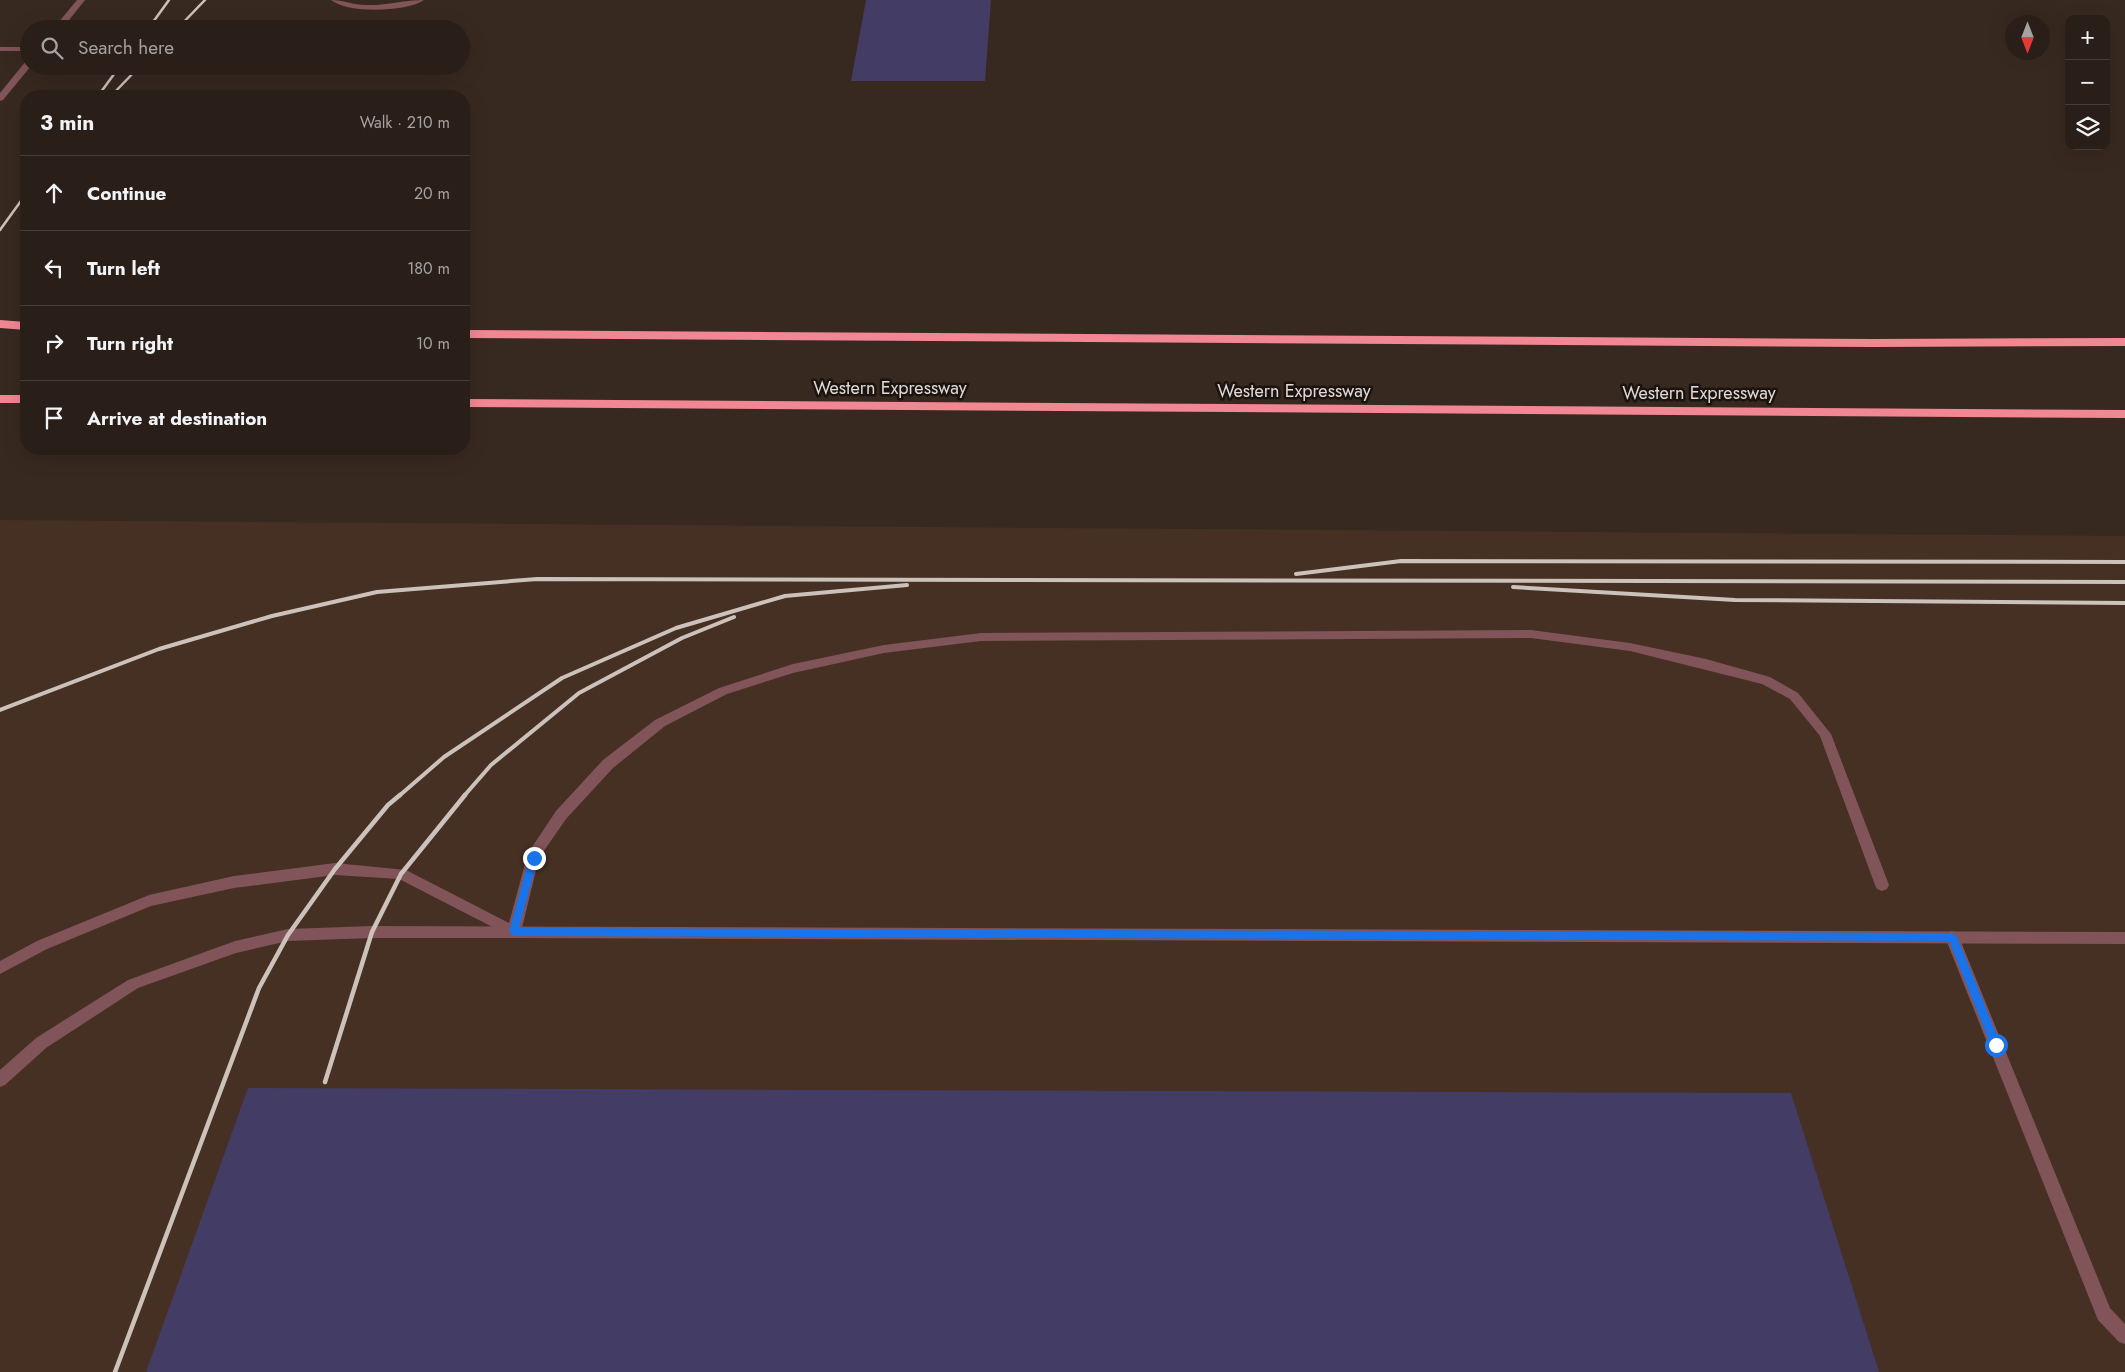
<!DOCTYPE html>
<meta charset="utf-8">
<style>
:root{--surface:#2a1f18;--page:#362c25;--text:#f1f3f6;--muted:#a5a2a2;--line:#463d37}
body{margin:0;font-family:Jost,sans-serif;background:var(--page);color:var(--text)}
.controls{position:absolute;right:15px;top:15px;display:grid;overflow:hidden;border-radius:10px;box-shadow:0 5px 20px #0002}
.controls button{width:45px;height:45px;display:grid;place-items:center;padding:0;border:0;border-bottom:1px solid var(--line);background:var(--surface);color:var(--text);font:25px sans-serif}
.compass{position:absolute;left:2005px;top:15px;width:45px;height:45px;border-radius:50%;background:var(--surface);box-shadow:0 5px 20px #0002;rotate:180deg}
.stop{position:absolute;width:15px;height:15px;margin:-11px;border:4px solid #1a73e8;border-radius:50%;background:#fff}
.stop.end{background:#1a73e8;border-color:#fff;box-shadow:0 1px 5px #0008}
.list{margin:0;padding:0;list-style:none}
h2{display:flex;justify-content:space-between;align-items:center;height:65px;margin:0;padding:0 20px;font-size:21px}
h2 small{font-size:16px;font-weight:400;color:var(--muted)}
.list li{display:grid;grid-template-columns:32px 1fr auto;gap:15px;align-items:center;box-sizing:border-box;height:75px;padding:0 20px;border-top:1px solid var(--line)}
.list b{display:block;font-size:19px;white-space:nowrap}
.list em{font-size:16px;font-style:normal;color:var(--muted)}
.icon{flex:none;width:28px;height:28px;fill:none;stroke:currentColor;stroke-width:2;stroke-linecap:round;stroke-linejoin:round}
.map{position:relative;flex:none;width:2125px;height:1372px;overflow:hidden}
.search{position:absolute;background:var(--surface);box-shadow:0 5px 20px #0002;left:20px;top:20px;width:450px;height:55px;display:flex;align-items:center;gap:12px;box-sizing:border-box;padding:0 18px;border-radius:28px;color:var(--muted);font-size:19px}
.panel{position:absolute;background:var(--surface);box-shadow:0 5px 20px #0002;left:20px;top:90px;width:450px;height:365px;border-radius:20px}
.map>svg:first-child{display:block}
.built{fill:#453023}
.building{fill:#433c65}
.lines{fill:none;stroke-linecap:round;stroke-linejoin:round}
.service{fill:#805458;fill-rule:evenodd}
.minor{fill:#805458;fill-rule:evenodd}
.motorway{fill:#f18793;fill-rule:evenodd}
.rail-far2{stroke:#ccc1bb;stroke-width:2.5}
.rail-far1{stroke:#ccc1bb;stroke-width:4}
.rail{stroke:#ccc1bb;stroke-width:4.5}
.route{fill:#1a73e8}
.labels{text-anchor:middle;dominant-baseline:central;stroke-width:5;stroke-linejoin:round;paint-order:stroke}
.street-label{font-size:18px;fill:#e3d8d3;stroke:#1a130f}
</style>
<div class="map">
<svg width="2125" height="1372" viewBox="0 0 2125 1372">
<rect width="100%" height="100%" fill="#382920"/>
<path class="built" d="M0,520L2125,536V1372H0Z"/>
<g class="building">
<path d="M866,0H991L985,81H851Z"/>
<path d="M248,1088L1791,1093L1879,1372H146Z"/>
</g>
<g class="lines">
<g class="service">
<path d="M77,0H85L62,29H53Z"/>
<path d="M331,0C343,0 353,5 366,5C385,6 404,0 424,0C407,12 348,14 331,0Z"/>
<rect x="0" y="47" width="29" height="4"/>
<path d="M26,61H29V66H31L3,100L0,101V93Z"/>
<path d="M1531,630L1630,643L1706,659L1770,677L1798,693L1831,734L1889,885L1887,889L1882,891L1877,889L1875,885L1820,736L1790,699L1762,684L1630,651L1531,638L981,641L884,653L793,673L727,694L665,726L613,768L566,819L539,858L521,932L519,936L514,938L399,879L335,875L234,888L151,906L47,949L0,974V961L37,941L149,895L234,876L335,863L406,870L509,923L528,853L556,811L603,760L655,720L719,688L793,664L884,645L981,633Z"/>
<path d="M1952,931L1957,933L1959,937L2110,1308L2125,1324V1344L2119,1342L2098,1320L1945,937L1947,933Z"/>
</g>
<path class="minor" d="M372,926L2125,932V944L514,938H372L288,941L236,953L138,988L46,1048L5,1085L0,1087V1070L36,1038L128,980L235,941L288,929Z"/>
<g class="motorway">
<path d="M0,320L26,322V330L0,328Z"/>
<path d="M464,330L1873,339L2125,338V346L1873,347L464,338Z"/>
<rect x="0" y="395" width="26" height="8"/>
<path d="M464,399L2125,410V418L464,407Z"/>
</g>
<g class="rail-far2">
<path d="M148,29L169,0"/>
<path d="M177,29L205,0"/>
<path d="M98,96L120,66"/>
<path d="M111,96L140,66"/>
<path d="M0,230L26,194"/>
</g>
<g class="rail-far1">
<path d="M1296,574L1401,561L2125,562"/>
<path d="M1513,587L1735,600L2125,603"/>
<path d="M0,710L159,649L272,616L377,592L537,579L2125,582"/>
<path d="M399,796L444,757L562,678L676,628L785,596L907,585"/>
<path d="M464,796L491,765L579,693L682,638L734,617"/>
</g>
<g class="rail">
<path d="M325,1082L372,932L401,874L465,795"/>
<path d="M115,1372L259,988L288,935L335,869L388,805L400,795"/>
</g>
</g>
<path class="route" d="M534,854L538,858L519,928L1952,933L1957,937L2001,1045L1996,1049L1992,1048L1949,941L514,936L509,932L529,858Z"/>
<g class="labels">
<g class="street-label">
<text x="890" y="388">Western Expressway</text>
<text x="1294" y="391">Western Expressway</text>
<text x="1699" y="393">Western Expressway</text>
</g>
</g>
</svg>
<div class="controls">
<button>+</button>
<button>−</button>
<button><svg class="icon" aria-label="layers" viewBox="0 0 24 24"><path d="M12 4l9 5-9 5-9-5zM3 14l9 5 9-5"/></svg></button>
</div>
<svg class="compass" viewBox="-18 -18 36 36"><path d="M0-13l5 13h-10z" fill="#e53935"/><path d="M0 13l5-13h-10z" fill="#a5a2a2"/></svg>
<div class="stop" style="left:1996px;top:1045px"></div>
<div class="stop end" style="left:534px;top:858px"></div>
<div class="search"><svg class="icon" aria-label="search" viewBox="0 0 24 24"><circle cx="10" cy="10" r="6"/><path d="M15 15l6 6"/></svg>Search here</div>
<section class="panel">
<h2>3 min<small>Walk · 210 m</small></h2>
<ul class="list">
<li><svg class="icon" aria-label="ahead" viewBox="0 0 24 24"><path d="M12 20V5M6 11l6-6 6 6"/></svg><div><b>Continue</b></div><em>20 m</em></li>
<li><svg class="icon" aria-label="left" viewBox="0 0 24 24"><path d="M17 20v-9H6M10 6l-5 5 5 5"/></svg><div><b>Turn left</b></div><em>180 m</em></li>
<li><svg class="icon" aria-label="right" viewBox="0 0 24 24"><path d="M7 20v-9h11M14 6l5 5-5 5"/></svg><div><b>Turn right</b></div><em>10 m</em></li>
<li><svg class="icon" aria-label="arrive" viewBox="0 0 24 24"><path d="M6 21V4h12l-3 4 3 4H6"/></svg><div><b>Arrive at destination</b></div></li>
</ul>
</section>
</div>
